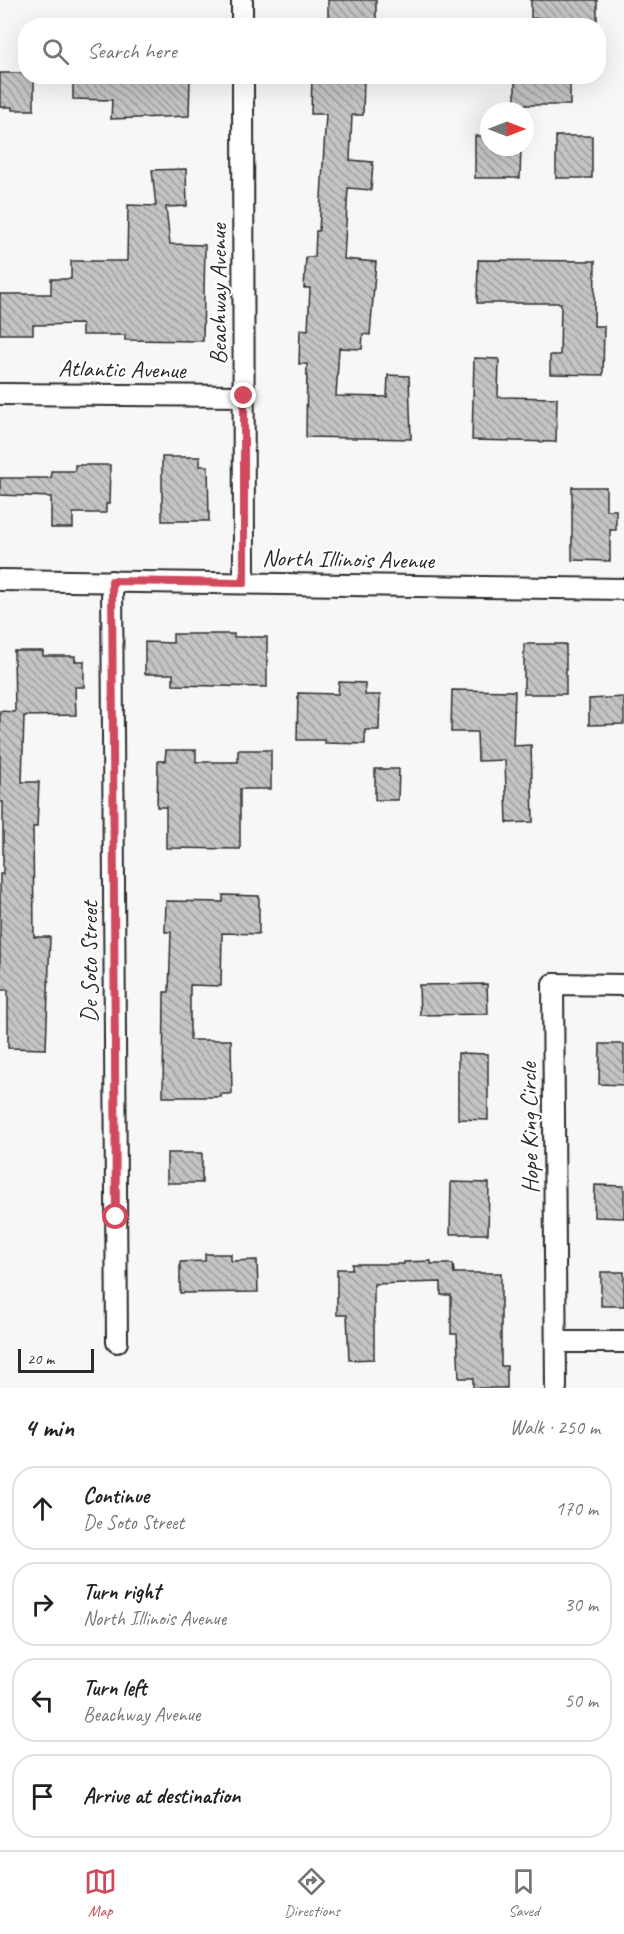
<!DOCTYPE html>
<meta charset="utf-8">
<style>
:root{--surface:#fff;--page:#f2f2f2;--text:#222;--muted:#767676;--line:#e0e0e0;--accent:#d1495b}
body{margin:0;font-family:Caveat,sans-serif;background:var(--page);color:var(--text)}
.compass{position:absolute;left:480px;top:102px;width:54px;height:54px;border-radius:50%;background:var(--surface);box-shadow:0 6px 24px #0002;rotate:90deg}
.scale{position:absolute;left:18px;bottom:15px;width:76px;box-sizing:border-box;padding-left:6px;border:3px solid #2b2b2b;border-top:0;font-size:16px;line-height:21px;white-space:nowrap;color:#2b2b2b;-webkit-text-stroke:4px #fff;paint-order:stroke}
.stop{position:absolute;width:18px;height:18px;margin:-14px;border:4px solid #d1495b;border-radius:50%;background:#fff}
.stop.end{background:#d1495b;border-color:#fff;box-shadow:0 2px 6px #0008}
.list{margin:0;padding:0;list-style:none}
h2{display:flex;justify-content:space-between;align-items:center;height:78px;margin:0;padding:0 24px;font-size:26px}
h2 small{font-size:20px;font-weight:400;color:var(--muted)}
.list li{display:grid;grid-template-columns:39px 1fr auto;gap:18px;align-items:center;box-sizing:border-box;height:84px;margin:0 12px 12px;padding:0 12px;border:2px solid var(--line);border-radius:24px}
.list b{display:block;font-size:22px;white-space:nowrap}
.list p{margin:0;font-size:20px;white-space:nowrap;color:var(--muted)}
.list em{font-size:20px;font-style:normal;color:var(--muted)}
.icon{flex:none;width:33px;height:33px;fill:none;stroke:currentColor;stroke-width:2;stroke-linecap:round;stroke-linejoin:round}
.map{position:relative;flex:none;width:624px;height:1388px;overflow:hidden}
.search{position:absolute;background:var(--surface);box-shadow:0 6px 24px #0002;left:18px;right:18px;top:18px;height:66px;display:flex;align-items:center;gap:15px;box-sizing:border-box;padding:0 21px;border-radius:24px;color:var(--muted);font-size:22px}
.sheet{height:462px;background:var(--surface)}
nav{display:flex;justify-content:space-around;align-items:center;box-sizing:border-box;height:84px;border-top:2px solid var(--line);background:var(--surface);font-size:16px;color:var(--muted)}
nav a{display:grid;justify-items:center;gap:3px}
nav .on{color:var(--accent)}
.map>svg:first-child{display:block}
.building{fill:url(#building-back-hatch);stroke:#2b2b2b;stroke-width:1.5}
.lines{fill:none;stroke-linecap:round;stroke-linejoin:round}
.street-casing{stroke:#2b2b2b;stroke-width:24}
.street{stroke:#fff;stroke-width:20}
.route{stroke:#d1495b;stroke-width:8}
.labels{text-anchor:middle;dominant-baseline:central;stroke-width:4.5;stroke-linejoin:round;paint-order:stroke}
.street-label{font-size:24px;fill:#2b2b2b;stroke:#fff}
</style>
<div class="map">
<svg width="624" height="1388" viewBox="0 0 624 1388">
<defs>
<pattern id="building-back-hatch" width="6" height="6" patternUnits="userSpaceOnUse" patternTransform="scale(1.5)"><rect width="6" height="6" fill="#c4c4c4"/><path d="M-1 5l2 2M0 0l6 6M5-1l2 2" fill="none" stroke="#9f9f9f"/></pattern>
</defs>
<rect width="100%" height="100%" fill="#f7f7f7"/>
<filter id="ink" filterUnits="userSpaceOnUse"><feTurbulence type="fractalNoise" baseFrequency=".0167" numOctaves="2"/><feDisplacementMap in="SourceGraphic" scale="12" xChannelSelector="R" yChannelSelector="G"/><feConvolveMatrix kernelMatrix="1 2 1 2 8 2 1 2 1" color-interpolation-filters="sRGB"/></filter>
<g filter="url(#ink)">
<g class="building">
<path d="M328,0H376V24L328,23Z"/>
<path d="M531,0H597V20L531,18Z"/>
<path d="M0,73H26V76H34V110H12V107H0Z"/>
<path d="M73,76H118V79L190,77L189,116L111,119L112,100L73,99Z"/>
<path d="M312,76H364L363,115H352L350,160L373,162L371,190L348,188L344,259L376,262L370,335L363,334L362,349L339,348L336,396L387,397L388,375L409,376L411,439L306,437L307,364H299L300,329L308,330L310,288H304L306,257H315L316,231H319L326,114H311Z"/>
<path d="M515,76H566V83H570V105H515Z"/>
<path d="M475,136H489V147H521L520,178H475Z"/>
<rect x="556" y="136" width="36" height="42"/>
<path d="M186,169L187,206L166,207L170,244L205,245L203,341L125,340V335H82V324L33,325V334H0V294H51V279H71V261H127L128,205L156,206L152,170Z"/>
<path d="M478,260L595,261L594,326H604L603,375L550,374V355H560L561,303H477Z"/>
<path d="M474,358L499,359L498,397L557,398L556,442L472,440Z"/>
<path d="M162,457H200V466H208L209,521H162Z"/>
<path d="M75,465H110L109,504H106V513H73V528H51V497L0,495V478H51V471H75Z"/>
<path d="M572,487H606V510H616V530H610V561L572,560Z"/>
<path d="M173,634H234V637H267V687L173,685V674H145V642L173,643Z"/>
<rect x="524" y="644" width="42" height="50"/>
<path d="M14,651H43V656H75V661H84V687H75L76,715L24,716L22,782H39L37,827H33L34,937H50L46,1049L8,1048V990H0V874H3V802H0V711L15,712Z"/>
<path d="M339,682L365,683V695H380L379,730H365V744L325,743V740H297L298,693L338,694Z"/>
<path d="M452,690L515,691L513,746L531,745L533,822L507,823L505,760L478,761L477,732H451Z"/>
<path d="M624,697V724L589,725V699Z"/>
<path d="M166,750H196V762H238V750H271V789H240V849L166,848V807H157L158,761H165Z"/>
<path d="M375,769H399L398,800H375Z"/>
<path d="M223,895L259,896V934L222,933L221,986L190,985V1040H231L232,1094H221V1097H163L164,992H169L171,932H165L166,901L223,902Z"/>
<path d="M487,984L488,1014L420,1015L419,985Z"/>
<path d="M600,1044H624V1085L599,1084Z"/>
<path d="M458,1053L488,1054V1120L458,1119Z"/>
<rect x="167" y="1153" width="35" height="30"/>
<path d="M451,1182L489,1183L488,1234H450Z"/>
<path d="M595,1185L624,1186V1218L594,1217Z"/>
<path d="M205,1254H231V1261L257,1260L258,1292L180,1293V1262L205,1261Z"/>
<path d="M431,1261V1264H453L454,1273H501V1366H507V1388H473V1378H459L457,1334H451V1295H441V1282L374,1284V1359L349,1360L347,1315H337V1269H352V1264H404V1262Z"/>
<rect x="601" y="1272" width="23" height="34"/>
</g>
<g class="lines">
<defs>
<g id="street">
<path d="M242,0V26"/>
<path d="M243,76L244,583"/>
<path d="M0,394L244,396"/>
<path d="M0,580L624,589"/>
<path d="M112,581L117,1342"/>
<path d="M557,1342H624"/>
<path d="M556,1388L553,984L624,985"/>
</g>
</defs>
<use href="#street" class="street-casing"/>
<use href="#street" class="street"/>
</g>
</g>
<g class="lines" filter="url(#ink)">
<path class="route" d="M116,1217L112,581L244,583V396"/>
</g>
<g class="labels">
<g class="street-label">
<text transform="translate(218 294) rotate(-90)">Beachway Avenue</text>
<text transform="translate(122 369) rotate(1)">Atlantic Avenue</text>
<text transform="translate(348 559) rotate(1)">North Illinois Avenue</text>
<text transform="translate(89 962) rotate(-90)">De Soto Street</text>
<text transform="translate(529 1128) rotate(-91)">Hope King Circle</text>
</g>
</g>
</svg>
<svg class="compass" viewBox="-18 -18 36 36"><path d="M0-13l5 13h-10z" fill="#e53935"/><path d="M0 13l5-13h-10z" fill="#767676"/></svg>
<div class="scale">20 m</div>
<div class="stop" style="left:116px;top:1217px"></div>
<div class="stop end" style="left:244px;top:396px"></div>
<div class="search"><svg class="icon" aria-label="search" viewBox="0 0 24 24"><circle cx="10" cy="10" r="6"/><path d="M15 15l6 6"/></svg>Search here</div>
</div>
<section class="sheet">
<h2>4 min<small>Walk · 250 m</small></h2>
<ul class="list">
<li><svg class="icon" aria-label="ahead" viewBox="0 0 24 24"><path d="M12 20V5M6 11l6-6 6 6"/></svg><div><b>Continue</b><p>De Soto Street</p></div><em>170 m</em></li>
<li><svg class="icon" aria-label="right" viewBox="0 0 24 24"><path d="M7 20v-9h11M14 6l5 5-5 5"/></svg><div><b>Turn right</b><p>North Illinois Avenue</p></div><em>30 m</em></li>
<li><svg class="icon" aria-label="left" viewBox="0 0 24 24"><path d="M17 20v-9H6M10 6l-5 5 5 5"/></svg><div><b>Turn left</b><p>Beachway Avenue</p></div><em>50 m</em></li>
<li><svg class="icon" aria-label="arrive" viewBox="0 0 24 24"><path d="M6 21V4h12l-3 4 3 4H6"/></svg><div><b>Arrive at destination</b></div></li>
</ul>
</section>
<nav>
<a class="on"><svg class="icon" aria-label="map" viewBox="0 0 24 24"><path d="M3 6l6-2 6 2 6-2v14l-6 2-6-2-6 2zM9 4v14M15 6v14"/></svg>Map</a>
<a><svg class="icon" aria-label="directions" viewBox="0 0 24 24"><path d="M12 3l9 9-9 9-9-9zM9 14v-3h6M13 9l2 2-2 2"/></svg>Directions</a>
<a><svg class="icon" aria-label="saved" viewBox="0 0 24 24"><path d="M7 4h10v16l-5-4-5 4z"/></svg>Saved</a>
</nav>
